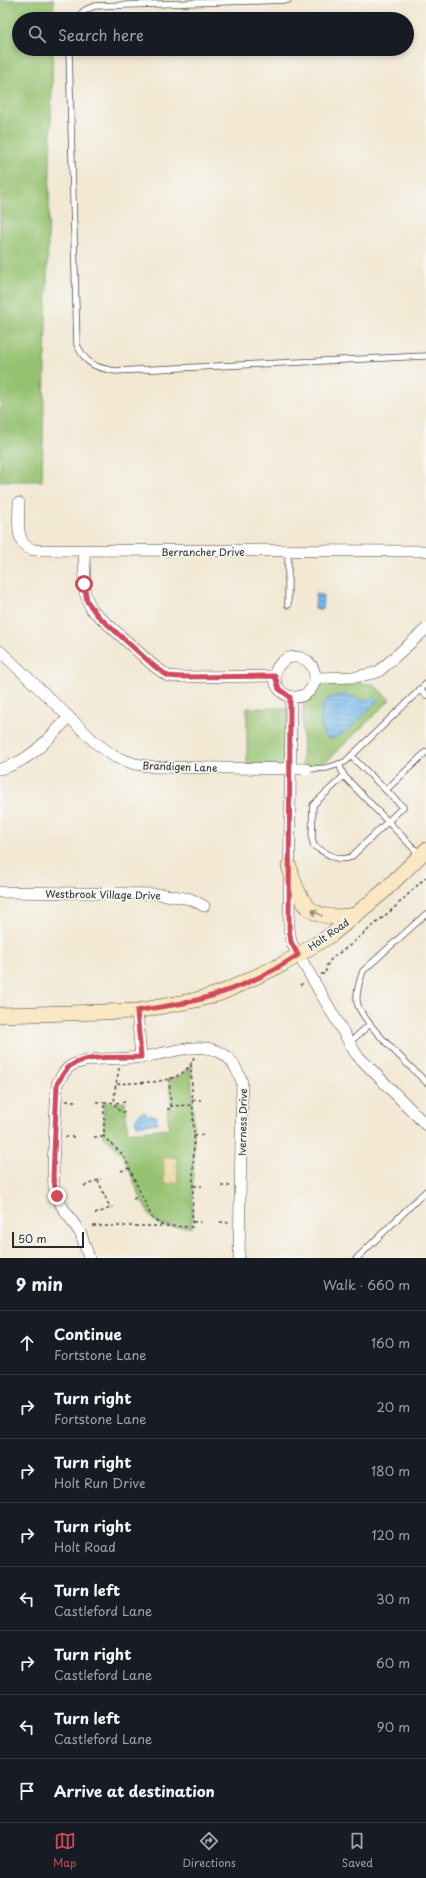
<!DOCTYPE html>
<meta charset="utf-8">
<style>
:root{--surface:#171b24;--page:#20242c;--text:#f1f3f6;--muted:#9ea1a6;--line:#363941;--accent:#d1495b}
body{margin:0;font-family:"Playpen Sans",sans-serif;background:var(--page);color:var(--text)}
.scale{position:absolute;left:12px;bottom:10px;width:72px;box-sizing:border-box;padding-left:4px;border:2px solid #2b2b2b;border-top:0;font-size:11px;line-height:14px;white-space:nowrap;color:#2b2b2b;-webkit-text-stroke:3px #f6f6f2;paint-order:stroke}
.stop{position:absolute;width:12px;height:12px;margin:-9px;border:3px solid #d1495b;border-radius:50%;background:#fff}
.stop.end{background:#d1495b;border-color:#fff;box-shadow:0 1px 4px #0008}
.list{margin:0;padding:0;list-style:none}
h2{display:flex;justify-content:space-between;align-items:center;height:52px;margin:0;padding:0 16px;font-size:17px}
h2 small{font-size:13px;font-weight:400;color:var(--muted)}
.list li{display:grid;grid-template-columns:26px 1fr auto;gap:12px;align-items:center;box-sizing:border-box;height:64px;padding:0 16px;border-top:1px solid var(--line)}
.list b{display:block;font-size:15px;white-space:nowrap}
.list p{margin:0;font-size:13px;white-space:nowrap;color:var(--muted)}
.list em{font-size:13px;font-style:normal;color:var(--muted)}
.icon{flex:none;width:22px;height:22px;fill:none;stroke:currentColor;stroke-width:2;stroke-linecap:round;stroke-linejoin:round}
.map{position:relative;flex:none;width:426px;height:1258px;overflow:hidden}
.search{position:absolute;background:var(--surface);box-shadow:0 2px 6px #0003;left:12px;right:12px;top:12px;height:44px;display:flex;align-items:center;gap:10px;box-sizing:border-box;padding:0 14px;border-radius:22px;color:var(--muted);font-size:15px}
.sheet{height:564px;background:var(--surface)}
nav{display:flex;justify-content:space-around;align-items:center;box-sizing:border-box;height:56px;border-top:1px solid var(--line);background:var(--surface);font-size:11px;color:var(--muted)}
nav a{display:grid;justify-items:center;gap:2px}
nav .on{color:var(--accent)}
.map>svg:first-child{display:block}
.green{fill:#95c270;stroke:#60764e}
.sand{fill:url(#sand-dots);stroke:#8c8264}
.water{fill:url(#water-rules);stroke:#50728b}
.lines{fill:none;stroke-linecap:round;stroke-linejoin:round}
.lane-casing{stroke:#494744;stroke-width:7}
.street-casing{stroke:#494744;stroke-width:12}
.secondary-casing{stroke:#494744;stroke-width:16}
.path{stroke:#494744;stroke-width:1.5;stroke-dasharray:3 3;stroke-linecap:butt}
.lane{stroke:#fff;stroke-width:5.5}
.street{stroke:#fff;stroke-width:11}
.secondary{stroke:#fae7c3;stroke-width:15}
.oneway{stroke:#928977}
.route{stroke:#d1495b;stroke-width:5}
.labels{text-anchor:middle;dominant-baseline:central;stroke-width:3.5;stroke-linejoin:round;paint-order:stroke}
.street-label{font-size:10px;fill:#2b2b2b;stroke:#f6f6f2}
</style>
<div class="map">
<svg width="426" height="1258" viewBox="0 0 426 1258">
<defs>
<pattern id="sand-dots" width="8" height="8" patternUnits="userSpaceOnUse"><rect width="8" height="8" fill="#eeda9e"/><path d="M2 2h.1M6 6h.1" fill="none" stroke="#cb8" stroke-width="1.8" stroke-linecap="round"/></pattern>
<pattern id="water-rules" width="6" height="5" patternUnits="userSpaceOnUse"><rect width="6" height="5" fill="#75b9eb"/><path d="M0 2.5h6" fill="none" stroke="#6097bf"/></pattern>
</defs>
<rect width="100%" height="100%" fill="#f6f6f2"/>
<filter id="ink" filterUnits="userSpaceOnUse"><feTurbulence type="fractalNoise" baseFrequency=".025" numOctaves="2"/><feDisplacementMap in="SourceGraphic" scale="8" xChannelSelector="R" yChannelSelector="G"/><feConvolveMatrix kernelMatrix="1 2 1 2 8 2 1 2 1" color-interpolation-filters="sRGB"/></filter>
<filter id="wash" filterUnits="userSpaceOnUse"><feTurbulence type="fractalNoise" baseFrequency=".012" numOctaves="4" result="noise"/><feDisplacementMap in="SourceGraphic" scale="16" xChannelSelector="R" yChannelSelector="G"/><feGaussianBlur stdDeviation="0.9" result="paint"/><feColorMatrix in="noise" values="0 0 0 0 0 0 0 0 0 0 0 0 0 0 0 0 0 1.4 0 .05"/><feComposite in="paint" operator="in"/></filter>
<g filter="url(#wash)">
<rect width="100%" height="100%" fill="#f2e8d3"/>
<g class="green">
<path d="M0,0H54L53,19H19V49H53L42,481H0Z"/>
<path d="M324,683L373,684L390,700L323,765L302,769L303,706L304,702Z"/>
<path d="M247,708H290V769L247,768Z"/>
<path d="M191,1065L194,1136L192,1227C183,1226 170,1228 161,1225C145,1219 133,1177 126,1161L122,1154L104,1137V1102L115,1103L125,1102L128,1132L169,1128L167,1109H171V1106L169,1079L180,1076Z"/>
</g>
<path class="sand" d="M163,1157H177L178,1183L164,1184Z"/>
<g class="water">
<path d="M316,594L323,595L322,610L315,608Z"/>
<path d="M343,695L355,697L363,701L376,697L378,700C367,712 344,739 328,739C320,734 319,716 322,708C323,704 326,701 329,698Z"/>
<path d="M144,1112L148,1115L157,1116V1123L137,1125C133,1119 137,1118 140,1113Z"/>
</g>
</g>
<g filter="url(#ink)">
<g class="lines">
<defs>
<g id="lane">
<path d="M76,19L85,10L95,6L288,0"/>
<path d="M69,49L77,345C87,365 94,367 115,371L426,356"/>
<path d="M288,605V551"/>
<path d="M420,689L426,695"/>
<path d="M339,764L344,776L313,805L312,839L314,846C325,852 338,863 351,857L403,807L351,756"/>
<path d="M306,769L327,768L345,762L426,684"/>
<path d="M344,776L420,855"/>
<path d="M386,790L426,752"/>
<path d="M426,914L363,971C360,980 356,990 357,1001C358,1019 411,1067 426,1082"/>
<path d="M349,1043L370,1024"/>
<path d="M357,1258L426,1191"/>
</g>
<g id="street">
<path d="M19,503C19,518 14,546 34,550L426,551"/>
<path d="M84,550L85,593L91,609L154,666L168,676L180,677L275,676"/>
<path d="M0,651L96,743L115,757L135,764L155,767L306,769"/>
<circle cx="295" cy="677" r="20"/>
<path d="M315,678L356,677L378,672L426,629"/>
<path d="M291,697L289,928L291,942L356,1054L426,1125"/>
<path d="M0,769C30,762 49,738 69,717"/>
<path d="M0,892L160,894L191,899L204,906"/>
<path d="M137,1011L141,1057"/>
<path d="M89,1258L81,1234L61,1205L54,1187L53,1166L57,1084C61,1077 65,1069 72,1065C94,1056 118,1060 141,1057C162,1055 191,1044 211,1049C229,1053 236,1066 242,1082L239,1258"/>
</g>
<g id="secondary">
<path d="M289,866C300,906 311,923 354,915"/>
<path d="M0,1015L137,1011L196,1000L221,993L283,964L331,935L383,892L426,850"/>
</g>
</defs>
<use href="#lane" class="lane-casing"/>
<use href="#street" class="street-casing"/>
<use href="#secondary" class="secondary-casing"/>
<g class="path">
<path d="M321,974H325L327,965L332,958L349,946L394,908L426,877"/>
<path d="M300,985L304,983"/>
<path d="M119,1068C118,1079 106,1112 125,1112"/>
<path d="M169,1079L171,1105"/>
<path d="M117,1084C143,1081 184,1087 194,1057"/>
<path d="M193,1100H201"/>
<path d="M66,1101H76"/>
<path d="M96,1102H104"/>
<path d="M125,1102L115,1103L104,1102V1137L122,1154L126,1161L152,1218L163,1226L192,1227L194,1136L191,1065"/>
<path d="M167,1109H171V1106L193,1105"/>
<path d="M194,1136L203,1135"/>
<path d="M65,1137H75"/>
<path d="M94,1137H104"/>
<path d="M121,1171L129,1168"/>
<path d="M98,1180L110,1208"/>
<path d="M84,1186L101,1179"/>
<path d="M194,1186H202"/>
<path d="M221,1186H231"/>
<path d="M133,1199L140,1195"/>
<path d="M95,1214L113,1207"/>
<path d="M193,1222H201"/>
<path d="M220,1222L230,1223"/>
<path d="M93,1226H161"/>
</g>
<use href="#lane" class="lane"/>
<use href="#street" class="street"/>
<use href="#secondary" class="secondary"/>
</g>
<defs><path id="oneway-shaft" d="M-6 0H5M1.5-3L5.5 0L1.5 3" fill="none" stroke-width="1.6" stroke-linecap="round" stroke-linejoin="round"/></defs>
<use class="oneway" href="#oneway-shaft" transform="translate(317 913) rotate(-151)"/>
</g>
<g class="lines" filter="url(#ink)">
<path class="route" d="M57,1196L53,1177L57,1084C61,1077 64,1071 70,1066C89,1054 120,1058 141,1057L137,1011C157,1007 178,1005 197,1000C232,991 268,975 298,955L291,942L289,928L290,697L279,689L275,676L180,677L168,676L154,666L97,615L87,601L84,584"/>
</g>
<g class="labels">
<g class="street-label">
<text x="203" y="551">Berrancher Drive</text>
<text transform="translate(180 766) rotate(2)">Brandigen Lane</text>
<text transform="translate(103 894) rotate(1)">Westbrook Village Drive</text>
<text transform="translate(328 934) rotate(-35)">Holt Road</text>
<text transform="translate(242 1122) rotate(-89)">Iverness Drive</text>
</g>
</g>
</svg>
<div class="scale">50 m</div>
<div class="stop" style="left:84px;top:584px"></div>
<div class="stop end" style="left:57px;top:1196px"></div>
<div class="search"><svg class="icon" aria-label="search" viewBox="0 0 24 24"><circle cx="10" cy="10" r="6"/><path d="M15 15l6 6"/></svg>Search here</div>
</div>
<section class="sheet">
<h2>9 min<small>Walk · 660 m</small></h2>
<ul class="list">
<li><svg class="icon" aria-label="ahead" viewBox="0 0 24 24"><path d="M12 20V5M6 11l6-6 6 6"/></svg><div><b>Continue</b><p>Fortstone Lane</p></div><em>160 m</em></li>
<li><svg class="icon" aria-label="right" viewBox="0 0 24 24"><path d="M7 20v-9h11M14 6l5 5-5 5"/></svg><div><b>Turn right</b><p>Fortstone Lane</p></div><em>20 m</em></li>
<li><svg class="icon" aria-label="right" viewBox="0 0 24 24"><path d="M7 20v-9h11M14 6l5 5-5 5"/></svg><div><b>Turn right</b><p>Holt Run Drive</p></div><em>180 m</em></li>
<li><svg class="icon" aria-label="right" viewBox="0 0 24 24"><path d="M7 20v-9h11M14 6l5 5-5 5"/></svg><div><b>Turn right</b><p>Holt Road</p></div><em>120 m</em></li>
<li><svg class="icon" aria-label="left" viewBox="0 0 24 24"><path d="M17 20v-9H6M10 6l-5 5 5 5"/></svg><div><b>Turn left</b><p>Castleford Lane</p></div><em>30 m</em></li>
<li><svg class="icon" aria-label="right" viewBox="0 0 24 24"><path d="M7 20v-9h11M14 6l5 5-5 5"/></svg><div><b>Turn right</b><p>Castleford Lane</p></div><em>60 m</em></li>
<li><svg class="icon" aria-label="left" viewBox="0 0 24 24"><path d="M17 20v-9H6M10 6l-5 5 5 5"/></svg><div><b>Turn left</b><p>Castleford Lane</p></div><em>90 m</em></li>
<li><svg class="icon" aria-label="arrive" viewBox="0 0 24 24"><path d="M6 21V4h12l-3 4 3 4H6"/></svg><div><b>Arrive at destination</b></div></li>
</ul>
</section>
<nav>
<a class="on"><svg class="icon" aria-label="map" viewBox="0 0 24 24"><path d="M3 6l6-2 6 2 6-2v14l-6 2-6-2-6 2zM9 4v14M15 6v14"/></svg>Map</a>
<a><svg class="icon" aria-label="directions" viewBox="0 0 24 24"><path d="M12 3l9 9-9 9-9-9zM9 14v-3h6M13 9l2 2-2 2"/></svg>Directions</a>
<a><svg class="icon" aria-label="saved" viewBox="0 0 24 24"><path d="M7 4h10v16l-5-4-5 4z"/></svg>Saved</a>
</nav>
